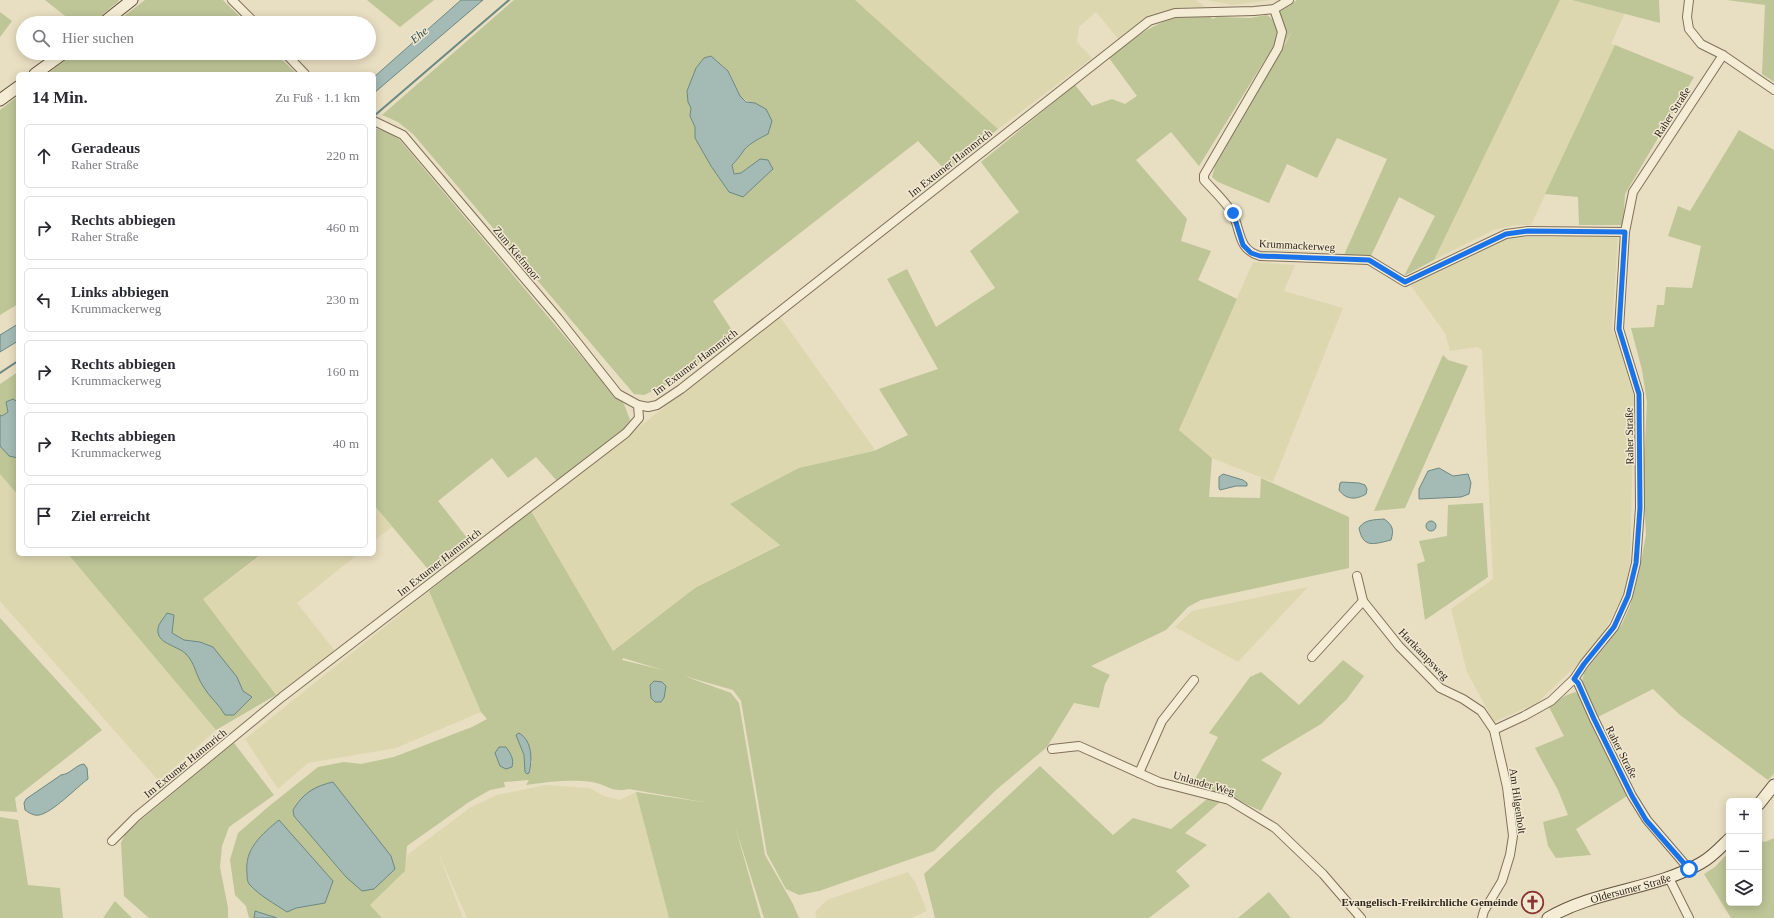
<!DOCTYPE html>
<html lang="de">
<meta charset="utf-8">
<style>
:root{--surface:#fff;--page:#f2f2f3;--text:#2b2b33;--muted:#7c7c81;--line:#e1e1e2}
body{margin:0;font-family:Georgia,serif;background:var(--page);color:var(--text)}
.controls{position:absolute;right:12px;bottom:12px;display:grid;overflow:hidden;border-radius:6px;box-shadow:0 2px 10px #0003}
.controls button{width:36px;height:36px;display:grid;place-items:center;padding:0;border:0;border-bottom:1px solid var(--line);background:var(--surface);color:var(--text);font:20px sans-serif}
.stop{position:absolute;width:12px;height:12px;margin:-9px;border:3px solid #1a73e8;border-radius:50%;background:#fff}
.stop.end{background:#1a73e8;border-color:#fff;box-shadow:0 1px 4px #0008}
.list{margin:0;padding:0;list-style:none}
h2{display:flex;justify-content:space-between;align-items:center;height:52px;margin:0;padding:0 16px;font-size:17px}
h2 small{font-size:13px;font-weight:400;color:var(--muted)}
.list li{display:grid;grid-template-columns:26px 1fr auto;gap:12px;align-items:center;box-sizing:border-box;height:64px;margin:0 8px 8px;padding:0 8px;border:1px solid var(--line);border-radius:6px}
.list b{display:block;font-size:15px;white-space:nowrap}
.list p{margin:0;font-size:13px;white-space:nowrap;color:var(--muted)}
.list em{font-size:13px;font-style:normal;color:var(--muted)}
.icon{flex:none;width:22px;height:22px;fill:none;stroke:currentColor;stroke-width:2;stroke-linecap:round;stroke-linejoin:round}
.map{position:relative;flex:none;width:1774px;height:918px;overflow:hidden}
.search{position:absolute;background:var(--surface);box-shadow:0 2px 10px #0003;left:16px;top:16px;width:360px;height:44px;display:flex;align-items:center;gap:10px;box-sizing:border-box;padding:0 14px;border-radius:22px;color:var(--muted);font-size:15px}
.panel{position:absolute;background:var(--surface);box-shadow:0 2px 10px #0003;left:16px;top:72px;width:360px;height:484px;border-radius:6px}
.map>svg:first-child{display:block}
.farmland{fill:#ddd7b0}
.green{fill:#bec597;fill-rule:evenodd}
.water{fill:#a4bbb5;stroke:#6c8882}
.lines{fill:none;stroke-linecap:round;stroke-linejoin:round}
.stream{stroke:#6c8882;stroke-width:2}
.street-casing{stroke:#80705b;stroke-width:10}
.secondary-casing{stroke:#62513e;stroke-width:13}
.street{stroke:#f4ecd4;stroke-width:8}
.secondary{stroke:#f4ecd4;stroke-width:11}
.route{stroke:#1a73e8;stroke-width:5}
.labels{text-anchor:middle;dominant-baseline:central;stroke-width:3;stroke-linejoin:round;paint-order:stroke}
.street-label{font-size:11px;fill:#31281e;stroke:#f1e8d1}
.poi-label{font-size:11px;font-weight:bold;fill:#31281e;stroke:#f1e8d1;text-anchor:end}
.water-label{font-size:12px;font-style:italic;fill:#2f504f;stroke:#f1e8d1}
</style>
<div class="map">
<svg width="1774" height="918" viewBox="0 0 1774 918">
<rect width="100%" height="100%" fill="#e8dec2"/>
<g class="farmland">
<path d="M855,0H1196L1205,7L1178,8L1147,17L1119,40L1096,12L1079,27L1077,42L1092,58L998,129Z"/>
<path d="M1207,0H1271L1233,5Z"/>
<path d="M1560,0H1572L1625,13L1611,44L1615,45L1531,225H1515L1494,230L1434,260Z"/>
<path d="M1508,237H1618L1612,327L1613,333L1617,337L1634,397L1630,563L1624,594L1606,628L1581,661L1537,703L1494,722L1467,672L1451,609L1493,579L1482,350L1477,347L1450,351L1445,333L1411,286L1413,282Z"/>
<path d="M1253,262L1295,265L1284,291L1343,308L1273,482L1214,459L1179,430Z"/>
<path d="M780,317L876,451L730,504L780,544L695,588L612,651L531,511Z"/>
<path d="M0,474L18,495V554H68L216,730L159,781L0,601Z"/>
<path d="M374,505L392,527L374,541Z"/>
<path d="M257,554H358L297,603L335,651L276,695L203,599L259,557Z"/>
<path d="M1308,587L1238,662L1175,627L1192,611Z"/>
<path d="M429,591L481,712L396,748L308,763L278,789L245,739Z"/>
<path d="M546,785L589,788L604,796L620,800L636,792L669,918H467L437,850L463,918H382L370,905L405,871L407,855L471,807L497,795Z"/>
<path d="M908,872L916,884L927,911L911,918H817L815,912L827,900Z"/>
</g>
<g class="green">
<path d="M45,0H118L119,1L92,23H74Z"/>
<path d="M145,0H223L246,23H115Z"/>
<path d="M367,0H434L400,27Z"/>
<path d="M514,0H855L998,129L947,172L918,141L713,301L737,338L666,385L644,395L634,394L413,134L398,122L382,115ZM711,56C716,61 724,66 728,71C738,86 734,100 755,103L768,134C760,138 750,143 744,150C740,156 737,160 732,165L734,174L741,173L749,168L729,192L711,166L695,138V127L690,116L691,108L687,91L696,68L704,58Z"/>
<path d="M1297,0H1560L1434,260L1404,276L1435,216L1399,197L1370,258L1344,255L1387,159L1337,138L1317,178L1287,164L1269,203L1218,182L1212,177L1215,166L1294,28L1282,47V20L1279,11Z"/>
<path d="M1572,0H1659L1660,23Z"/>
<path d="M1727,0H1774V82L1762,74L1765,5Z"/>
<path d="M0,12L12,21L0,37Z"/>
<path d="M1267,15C1278,23 1279,28 1276,42L1199,166L1171,132L1136,160L1187,219L1181,241L1211,251L1198,280L1237,299L1179,430L1212,458L1209,497L1260,498L1261,478L1349,517V568L1201,600L1188,607L1166,630L1091,666L1110,675L1105,684L1099,708L1074,703L1047,747L996,790L934,851L819,891L799,895L786,889L767,854L741,701L733,690L684,676L731,693L739,703L765,855L793,904L799,918H764L735,826L761,918H669L636,792L709,803L629,789C612,793 608,785 592,782C572,779 546,782 526,785L529,780L504,782L505,787L490,790L469,802L407,846L405,871L370,905L382,918H277L255,911L254,918H249L246,906L235,895L230,860L238,833L268,807L318,767L344,762L361,764L394,757L472,727L487,719L481,712L429,591L531,511L613,651L695,588L780,545L730,504L799,468L874,451L908,435L879,389L938,369L887,279L907,269L936,327L995,288L970,251L1019,212L981,162L1075,85L1092,106L1112,99L1125,104L1137,96L1109,58C1130,42 1150,24 1176,18C1187,15 1199,17 1211,17L1212,19L1217,17L1250,18ZM623,658L663,670L622,660ZM516,735L532,762L525,772L524,755ZM307,794L346,877L294,816L293,810L298,802ZM263,834L325,903L296,908L287,912L246,863L252,847Z"/>
<path d="M1615,45L1694,77L1625,194L1623,225H1579L1578,197L1545,194Z"/>
<path d="M75,53H275L297,74H47Z"/>
<path d="M18,96V304L0,315V110Z"/>
<path d="M374,128L387,132L399,139L597,375L624,404L630,420L623,430L557,481L536,457L508,478L492,458L438,501L472,544L432,574L374,505Z"/>
<path d="M1739,130L1774,150V774L1768,780L1680,715L1653,689L1598,717L1582,682L1584,673L1614,635L1622,624L1630,606L1639,572L1646,535L1643,482L1647,402L1642,370L1631,328L1654,327L1657,305H1664L1666,287L1692,288L1701,246L1668,236L1678,206L1690,211Z"/>
<path d="M1443,355L1448,360L1468,366L1405,508L1374,511Z"/>
<path d="M18,372V495L0,474V384Z"/>
<path d="M1483,503L1488,577L1425,620L1417,564L1425,561L1419,541L1447,536L1448,505Z"/>
<path d="M68,554H257L259,556L203,599L276,695L216,730Z"/>
<path d="M0,618L102,730L15,798L17,812L0,811Z"/>
<path d="M1343,660L1364,676L1347,699L1321,724L1261,760L1282,773L1261,811L1231,797L1192,785L1218,737L1209,733L1250,677L1261,672L1299,705Z"/>
<path d="M1575,692L1579,695L1627,796L1576,829L1591,855L1556,858L1548,846L1543,822L1568,815L1558,790L1535,748L1564,736L1549,707L1565,696Z"/>
<path d="M234,743L274,795L229,827L222,846L220,867L228,908V918H149L124,896L121,843L125,834L136,824Z"/>
<path d="M1040,766L1113,835L1133,818L1171,829L1207,799L1220,802L1185,833L1207,845L1176,871L1190,886L1149,918H935L924,874Z"/>
<path d="M0,817L18,820L28,885L60,888L63,918H0Z"/>
<path d="M1774,838V918H1731L1704,874L1715,867L1729,852V903H1759V840L1765,842Z"/>
<path d="M1269,892L1291,918H1238Z"/>
<path d="M115,901L132,918H103Z"/>
</g>
<g class="water">
<path d="M461,0H483L374,93V77Z"/>
<path d="M711,56L728,71L740,96L746,102L755,103L766,109L772,121L768,134C760,138 750,143 744,150C740,156 737,160 732,165L734,174L741,173L760,159L768,160L773,169L743,197L729,192L711,166L695,138V127L690,116L691,108L688,102L687,91L696,68L704,58Z"/>
<path d="M18,324V341L0,352V335Z"/>
<path d="M13,399L18,402V458L9,456L0,446V415L2,416L8,412L6,402Z"/>
<path d="M1439,468L1453,476L1468,474L1471,483L1469,494L1461,497L1419,499V489L1428,471Z"/>
<path d="M1223,474L1243,480L1247,483V486H1236L1220,490L1219,488V477Z"/>
<path d="M1342,482L1359,483L1365,485L1367,489L1366,494C1356,500 1346,500 1339,490L1340,483Z"/>
<path d="M1384,519C1393,525 1394,530 1391,540C1374,544 1363,549 1359,528C1365,519 1374,520 1384,519Z"/>
<circle cx="1431" cy="526" r="5"/>
<path d="M167,613L174,615L172,633L184,640L200,642L213,647L237,677L243,691L252,697L234,715H225C219,704 209,697 203,686C196,676 195,663 186,654C178,646 159,644 158,632C157,624 163,620 167,613Z"/>
<path d="M654,681L662,682L666,686L664,698L661,702H655L651,698L650,685Z"/>
<path d="M519,733C533,741 532,761 529,773L527,774L525,772L524,755L516,735Z"/>
<path d="M499,747H506C511,754 514,759 512,767L506,769L500,766L495,753Z"/>
<path d="M84,764L87,768L88,779C77,787 52,813 39,815C34,816 29,813 25,810L24,803L26,799L61,775C71,774 75,765 84,764Z"/>
<path d="M333,782L391,856L395,869L374,889L362,891L346,877L294,816L293,810C303,793 315,786 333,782Z"/>
<path d="M279,820L333,881L325,903L296,908L287,912C275,904 260,896 250,885C247,882 247,877 247,873C244,849 262,834 279,820Z"/>
<path d="M255,911L277,918H254Z"/>
</g>
<g class="lines">
<g class="stream">
<path d="M374,116L509,0"/>
<path d="M0,373L18,361"/>
</g>
<defs>
<g id="street">
<path d="M232,0L255,23"/>
<path d="M1689,0L1687,17L1689,29L1701,44L1723,55L1774,90"/>
<path d="M1274,9L1282,32L1278,48L1204,175V180C1213,190 1224,200 1231,211C1242,229 1236,249 1260,256L1369,260L1405,282L1506,234L1528,231L1625,232"/>
<path d="M285,53L305,74"/>
<path d="M374,121L403,135L558,318L618,394L638,405L648,407L657,405L681,389L1149,21L1175,13L1254,11L1274,9L1289,0"/>
<path d="M1357,576L1363,601L1399,646L1440,688L1463,699L1481,711L1494,730L1507,787L1513,836L1510,855L1502,881L1484,911L1482,918"/>
<path d="M1312,657L1363,601"/>
<path d="M1494,730L1524,716L1551,701L1574,679"/>
<path d="M1052,749L1079,746L1159,782L1229,800L1275,828L1323,874L1361,918"/>
<path d="M1139,773L1162,721L1194,680"/>
<path d="M112,841L136,817L282,697L626,433L639,418L638,405"/>
<path d="M1689,869L1647,820L1632,796L1594,719L1578,683L1574,679L1584,664L1614,627L1628,596L1636,563L1640,508L1639,394L1619,329L1625,232L1633,192L1723,55"/>
<path d="M1669,878L1689,918"/>
</g>
<g id="secondary">
<path d="M103,23L132,0"/>
<path d="M35,74L64,53"/>
<path d="M0,100L18,87"/>
<path d="M1759,804L1774,785"/>
<path id="s1" d="M1548,918C1595,890 1654,890 1701,863C1712,857 1720,848 1729,839"/>
</g>
</defs>
<use href="#street" class="street-casing"/>
<use href="#secondary" class="secondary-casing"/>
<use href="#street" class="street"/>
<use href="#secondary" class="secondary"/>
</g>
<g class="lines">
<path class="route" d="M1233,213L1243,245L1251,253L1260,256L1369,260L1405,282L1506,234L1528,231L1625,232L1619,329L1639,394L1640,508L1636,563L1628,596L1614,627L1584,664L1574,679L1578,683L1594,719L1632,796L1646,820L1689,869"/>
</g>
<defs>
<symbol id="church-ring" viewBox="-11 -11 22 22"><circle r="9.5" fill="#f1e8d1" stroke="#883432" stroke-width="1.5"/><path d="M-1.2-6h2.4v3.5h3.3v2.4h-3.3V6h-2.4V-.1h-3.3v-2.4h3.3Z" fill="#883432"/></symbol>
</defs>
<g fill-rule="evenodd">
<use href="#church-ring" x="1520" y="890" width="25" height="25"/>
</g>
<g class="labels">
<g class="street-label">
<text transform="translate(1672 112) rotate(-57)">Raher Straße</text>
<text transform="translate(950 163) rotate(-38)">Im Extumer Hammrich</text>
<text transform="translate(1297 245) rotate(3)">Krummackerweg</text>
<text transform="translate(517 253) rotate(50)">Zum Kiefmoor</text>
<text transform="translate(695 362) rotate(-37)">Im Extumer Hammrich</text>
<text transform="translate(1629 436) rotate(-91)">Raher Straße</text>
<text transform="translate(439 562) rotate(-38)">Im Extumer Hammrich</text>
<text transform="translate(1424 654) rotate(46)">Hartkampsweg</text>
<text transform="translate(1622 752) rotate(63)">Raher Straße</text>
<text transform="translate(185 763) rotate(-39)">Im Extumer Hammrich</text>
<text transform="translate(1204 783) rotate(16)">Unlander Weg</text>
<text transform="translate(1518 801) rotate(82)">Am Hilgenholt</text>
<text stroke="none"><textPath href="#s1" startOffset="88">Oldersumer Straße</textPath></text>
</g>
<g class="poi-label">
<text x="1518" y="902">Evangelisch-Freikirchliche Gemeinde</text>
</g>
<g class="water-label">
<text transform="translate(419 35) rotate(-40)">Ehe</text>
</g>
</g>
</svg>
<div class="controls">
<button>+</button>
<button>−</button>
<button><svg class="icon" aria-label="layers" viewBox="0 0 24 24"><path d="M12 4l9 5-9 5-9-5zM3 14l9 5 9-5"/></svg></button>
</div>
<div class="stop" style="left:1689px;top:869px"></div>
<div class="stop end" style="left:1233px;top:213px"></div>
<div class="search"><svg class="icon" aria-label="search" viewBox="0 0 24 24"><circle cx="10" cy="10" r="6"/><path d="M15 15l6 6"/></svg>Hier suchen</div>
<section class="panel">
<h2>14 Min.<small>Zu Fuß · 1.1 km</small></h2>
<ul class="list">
<li><svg class="icon" aria-label="ahead" viewBox="0 0 24 24"><path d="M12 20V5M6 11l6-6 6 6"/></svg><div><b>Geradeaus</b><p>Raher Straße</p></div><em>220 m</em></li>
<li><svg class="icon" aria-label="right" viewBox="0 0 24 24"><path d="M7 20v-9h11M14 6l5 5-5 5"/></svg><div><b>Rechts abbiegen</b><p>Raher Straße</p></div><em>460 m</em></li>
<li><svg class="icon" aria-label="left" viewBox="0 0 24 24"><path d="M17 20v-9H6M10 6l-5 5 5 5"/></svg><div><b>Links abbiegen</b><p>Krummackerweg</p></div><em>230 m</em></li>
<li><svg class="icon" aria-label="right" viewBox="0 0 24 24"><path d="M7 20v-9h11M14 6l5 5-5 5"/></svg><div><b>Rechts abbiegen</b><p>Krummackerweg</p></div><em>160 m</em></li>
<li><svg class="icon" aria-label="right" viewBox="0 0 24 24"><path d="M7 20v-9h11M14 6l5 5-5 5"/></svg><div><b>Rechts abbiegen</b><p>Krummackerweg</p></div><em>40 m</em></li>
<li><svg class="icon" aria-label="arrive" viewBox="0 0 24 24"><path d="M6 21V4h12l-3 4 3 4H6"/></svg><div><b>Ziel erreicht</b></div></li>
</ul>
</section>
</div>
